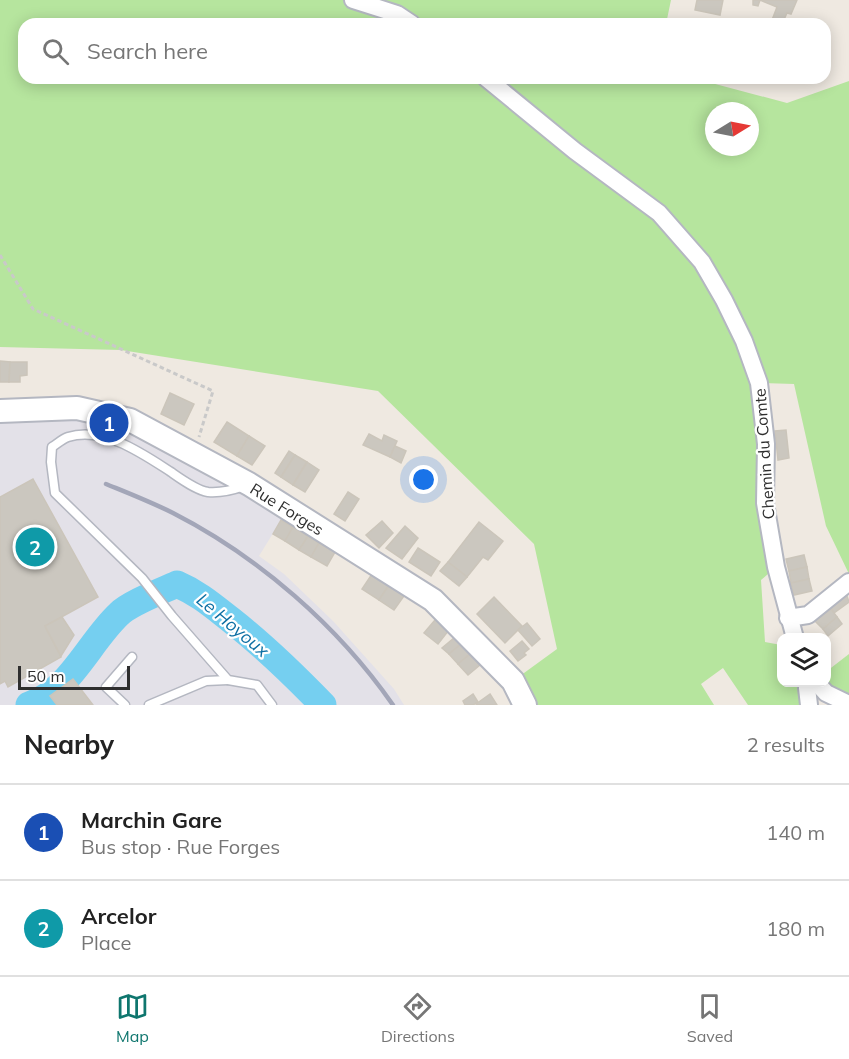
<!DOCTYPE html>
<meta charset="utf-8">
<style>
:root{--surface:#fff;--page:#f2f2f2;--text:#222;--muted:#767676;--line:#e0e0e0;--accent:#0f766e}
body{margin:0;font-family:Mulish,sans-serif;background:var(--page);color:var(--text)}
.controls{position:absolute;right:18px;bottom:18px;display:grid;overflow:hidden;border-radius:12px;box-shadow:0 3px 15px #0003}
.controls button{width:54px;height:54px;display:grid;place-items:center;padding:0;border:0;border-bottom:2px solid var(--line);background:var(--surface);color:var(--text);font:30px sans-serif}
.compass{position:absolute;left:705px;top:102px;width:54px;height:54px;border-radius:50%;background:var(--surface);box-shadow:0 3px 15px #0003;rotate:80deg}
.scale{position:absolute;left:18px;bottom:15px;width:112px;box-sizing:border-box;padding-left:6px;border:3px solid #2e2e2e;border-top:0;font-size:16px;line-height:21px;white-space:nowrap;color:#2e2e2e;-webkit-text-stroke:4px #fff;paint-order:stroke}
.you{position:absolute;left:424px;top:480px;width:21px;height:21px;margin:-15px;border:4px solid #fff;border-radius:50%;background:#1a73e8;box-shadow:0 0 0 9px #1a73e833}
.badge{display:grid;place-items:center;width:39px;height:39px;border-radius:50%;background:var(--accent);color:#fff;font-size:20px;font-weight:700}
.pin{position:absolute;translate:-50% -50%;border:3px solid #fff;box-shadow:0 2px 6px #0006}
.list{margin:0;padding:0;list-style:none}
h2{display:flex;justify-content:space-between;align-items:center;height:78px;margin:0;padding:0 24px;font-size:26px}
h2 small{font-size:20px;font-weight:400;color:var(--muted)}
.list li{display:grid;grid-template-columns:39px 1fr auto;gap:18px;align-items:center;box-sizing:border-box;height:96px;padding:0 24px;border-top:2px solid var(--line)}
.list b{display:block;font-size:22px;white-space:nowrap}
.list p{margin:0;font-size:20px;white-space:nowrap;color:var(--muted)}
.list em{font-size:20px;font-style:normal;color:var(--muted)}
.icon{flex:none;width:33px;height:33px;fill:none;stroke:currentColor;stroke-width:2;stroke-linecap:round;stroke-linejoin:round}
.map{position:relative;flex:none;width:849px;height:705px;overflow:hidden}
.search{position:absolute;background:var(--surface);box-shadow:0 3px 15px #0003;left:18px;right:18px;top:18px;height:66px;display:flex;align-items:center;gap:15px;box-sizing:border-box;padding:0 21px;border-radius:18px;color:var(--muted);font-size:22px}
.sheet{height:270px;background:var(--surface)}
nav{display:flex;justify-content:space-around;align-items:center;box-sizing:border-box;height:84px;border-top:2px solid var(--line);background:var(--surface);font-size:16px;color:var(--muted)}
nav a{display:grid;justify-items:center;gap:3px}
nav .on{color:var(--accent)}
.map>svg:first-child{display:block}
.industrial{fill:#e3e1e8}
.green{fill:#b6e59e;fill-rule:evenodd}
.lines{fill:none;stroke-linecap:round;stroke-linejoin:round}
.river{stroke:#75cff0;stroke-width:27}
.building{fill:#cbc7bf;stroke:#cbc5ba;stroke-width:1.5}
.lane-casing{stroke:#b4b7c1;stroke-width:11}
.street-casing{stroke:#b4b7c1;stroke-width:20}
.secondary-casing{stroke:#b4b7c1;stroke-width:26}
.path{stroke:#c9c9c9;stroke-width:3;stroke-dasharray:4.5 3;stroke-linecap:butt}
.lane{stroke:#fff;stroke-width:8}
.street{stroke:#fff;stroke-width:16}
.secondary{stroke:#fff;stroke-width:22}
.rail{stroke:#a3a6b8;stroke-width:4.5}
.labels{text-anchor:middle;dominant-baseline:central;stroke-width:4.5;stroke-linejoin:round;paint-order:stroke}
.street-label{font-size:16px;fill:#2e2e2e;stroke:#fff}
.water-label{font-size:18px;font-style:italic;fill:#0d6fa3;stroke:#fff}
</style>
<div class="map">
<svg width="849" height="705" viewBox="0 0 849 705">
<rect width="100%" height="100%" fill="#efe9e1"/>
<path class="industrial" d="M0,411L130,420L288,509L259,556L284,574L333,621L394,689L404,705H0Z"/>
<g class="green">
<path d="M0,0H671L666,24H24V78H700L704,81L787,103L849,81V574L826,526L794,384L759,383L776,567L761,580L765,642L781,645L782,682L808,683L809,705H748L723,668L701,684L714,705H525L513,681L557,649L534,544L378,391L121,350L0,347ZM714,111H750V147H714Z"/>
<path d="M849,654V704L826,682L827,671Z"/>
</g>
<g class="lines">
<path class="river" d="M29,705C70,691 89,642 119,614C130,603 162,591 177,584C198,593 213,606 231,620C264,646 294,675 323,705"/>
</g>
<g class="building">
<path d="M697,0H723L720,15L695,10Z"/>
<path d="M753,0H797L791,14L787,13L782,24L772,20L777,7L760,0L758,6L753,5Z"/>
<path d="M0,361L10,362L9,382H0Z"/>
<path d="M10,362H27V375L20,376V382H9Z"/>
<path d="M170,393L194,404L184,425L161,414Z"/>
<path d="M227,422L249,436L237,456L214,442Z"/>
<path d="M786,430L789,458L778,460L775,431Z"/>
<path d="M369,434L382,441L384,435L397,441L390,457L363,445Z"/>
<path d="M249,436L265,446L252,465L237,456Z"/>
<path d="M395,446L406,451L401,463L390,457Z"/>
<path d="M289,451L295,455L281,477L275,473Z"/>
<path d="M295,455L307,462L293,485L281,477Z"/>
<path d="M307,462L319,470L305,492L293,485Z"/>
<path d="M33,479L98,597L45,626L61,657L8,687L5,681L0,684V497Z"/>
<path d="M348,492L359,499L345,521L334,514Z"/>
<path d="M281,520L293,527L285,541L273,534Z"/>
<path d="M382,521L393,533L379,548L366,535Z"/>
<path d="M479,522L503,541L488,560L483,557L467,577L448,562Z"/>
<path d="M405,526L418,538L402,559L386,548Z"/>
<path d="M293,527L308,536L299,550L285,541Z"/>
<path d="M308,536L319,543L311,557L299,550Z"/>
<path d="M319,543L335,552L327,566L311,557Z"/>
<path d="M418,548L440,562L431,576L409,562Z"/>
<path d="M804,555L807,567L789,571L786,559Z"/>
<path d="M448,562L467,577L459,586L440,571Z"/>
<path d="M807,567L809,579L791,583L789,571Z"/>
<path d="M372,574L389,585L379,600L362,589Z"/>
<path d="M809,579L812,591L794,595L791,583Z"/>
<path d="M389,585L404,596L394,610L379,600Z"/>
<path d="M847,596L849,602L834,613L830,607Z"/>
<path d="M494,597L522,626L505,643L477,614Z"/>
<path d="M831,609L837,617L823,629L815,621Z"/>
<path d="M62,617L74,635L61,656L45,626Z"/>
<path d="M837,617L842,624L828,636L823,629Z"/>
<path d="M435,620L449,630L438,644L424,633Z"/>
<path d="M527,623L540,639L532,646L518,630Z"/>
<path d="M454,638L461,644L449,654L442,648Z"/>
<path d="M522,641L529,649L524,653L526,655L518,661L510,651Z"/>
<path d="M461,644L470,654L458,664L449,654Z"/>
<path d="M470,654L480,665L468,675L458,664Z"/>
<path d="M73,679L93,705H57L50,696Z"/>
<path d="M473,694L478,702L473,705H465L463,701Z"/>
<path d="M490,694L497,705H477L476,704Z"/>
</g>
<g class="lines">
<defs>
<g id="lane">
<path d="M244,486C233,490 221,493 208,492C196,490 181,479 171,472C143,454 104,426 68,437C62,439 57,444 52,447L51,462L55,493L142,578L172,616L228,680L257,685L272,705"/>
<path d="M125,705L106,687L132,657"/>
<path d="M149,705L206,681L228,680"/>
</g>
<g id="street">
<path d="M353,0L397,14L412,24"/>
<path d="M486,78L575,151L659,213L702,262L724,300L744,341L759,383L766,444L765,503L776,567L795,638"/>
<path d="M788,618L808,615L849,582"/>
<path d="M808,682L807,688L809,705"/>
<path d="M816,682L826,693L849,704"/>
</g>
<path id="secondary" d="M0,411L77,408L130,420L249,484L433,600L513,681L525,705"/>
</defs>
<use href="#lane" class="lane-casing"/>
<use href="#street" class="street-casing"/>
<use href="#secondary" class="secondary-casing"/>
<path class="path" d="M0,255L33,309L213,391L199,437"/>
<use href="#lane" class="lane"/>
<use href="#street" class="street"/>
<use href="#secondary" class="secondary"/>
<path class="rail" d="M106,484C128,493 151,502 173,513C259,557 338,626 393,705"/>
</g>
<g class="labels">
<g class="street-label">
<text transform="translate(764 454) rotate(-94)">Chemin du Comte</text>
<text transform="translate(287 509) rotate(32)">Rue Forges</text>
</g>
<g class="water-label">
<text transform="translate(233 625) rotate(40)">Le Hoyoux</text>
</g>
</g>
</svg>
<div class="controls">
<button><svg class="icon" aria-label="layers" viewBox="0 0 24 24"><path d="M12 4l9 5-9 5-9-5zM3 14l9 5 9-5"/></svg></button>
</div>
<svg class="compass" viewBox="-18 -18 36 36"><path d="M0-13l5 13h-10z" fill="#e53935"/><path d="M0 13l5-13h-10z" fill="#767676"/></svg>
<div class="scale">50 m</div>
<div class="you"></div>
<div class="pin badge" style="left:109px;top:423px;background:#1a4fb4">1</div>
<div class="pin badge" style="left:35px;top:547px;background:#0f9aa8">2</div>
<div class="search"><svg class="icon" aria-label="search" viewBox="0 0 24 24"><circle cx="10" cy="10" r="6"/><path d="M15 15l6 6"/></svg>Search here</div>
</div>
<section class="sheet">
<h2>Nearby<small>2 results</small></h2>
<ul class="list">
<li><span class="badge" style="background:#1a4fb4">1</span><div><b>Marchin Gare</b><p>Bus stop · Rue Forges</p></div><em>140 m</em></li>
<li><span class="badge" style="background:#0f9aa8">2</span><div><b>Arcelor</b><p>Place</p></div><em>180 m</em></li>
</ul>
</section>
<nav>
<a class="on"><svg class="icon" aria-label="map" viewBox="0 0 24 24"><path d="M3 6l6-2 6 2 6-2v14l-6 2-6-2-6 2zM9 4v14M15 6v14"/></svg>Map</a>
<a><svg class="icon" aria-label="directions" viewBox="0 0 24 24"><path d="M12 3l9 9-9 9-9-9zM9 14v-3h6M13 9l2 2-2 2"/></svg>Directions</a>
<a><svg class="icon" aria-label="saved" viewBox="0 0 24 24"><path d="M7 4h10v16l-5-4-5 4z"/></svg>Saved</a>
</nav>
